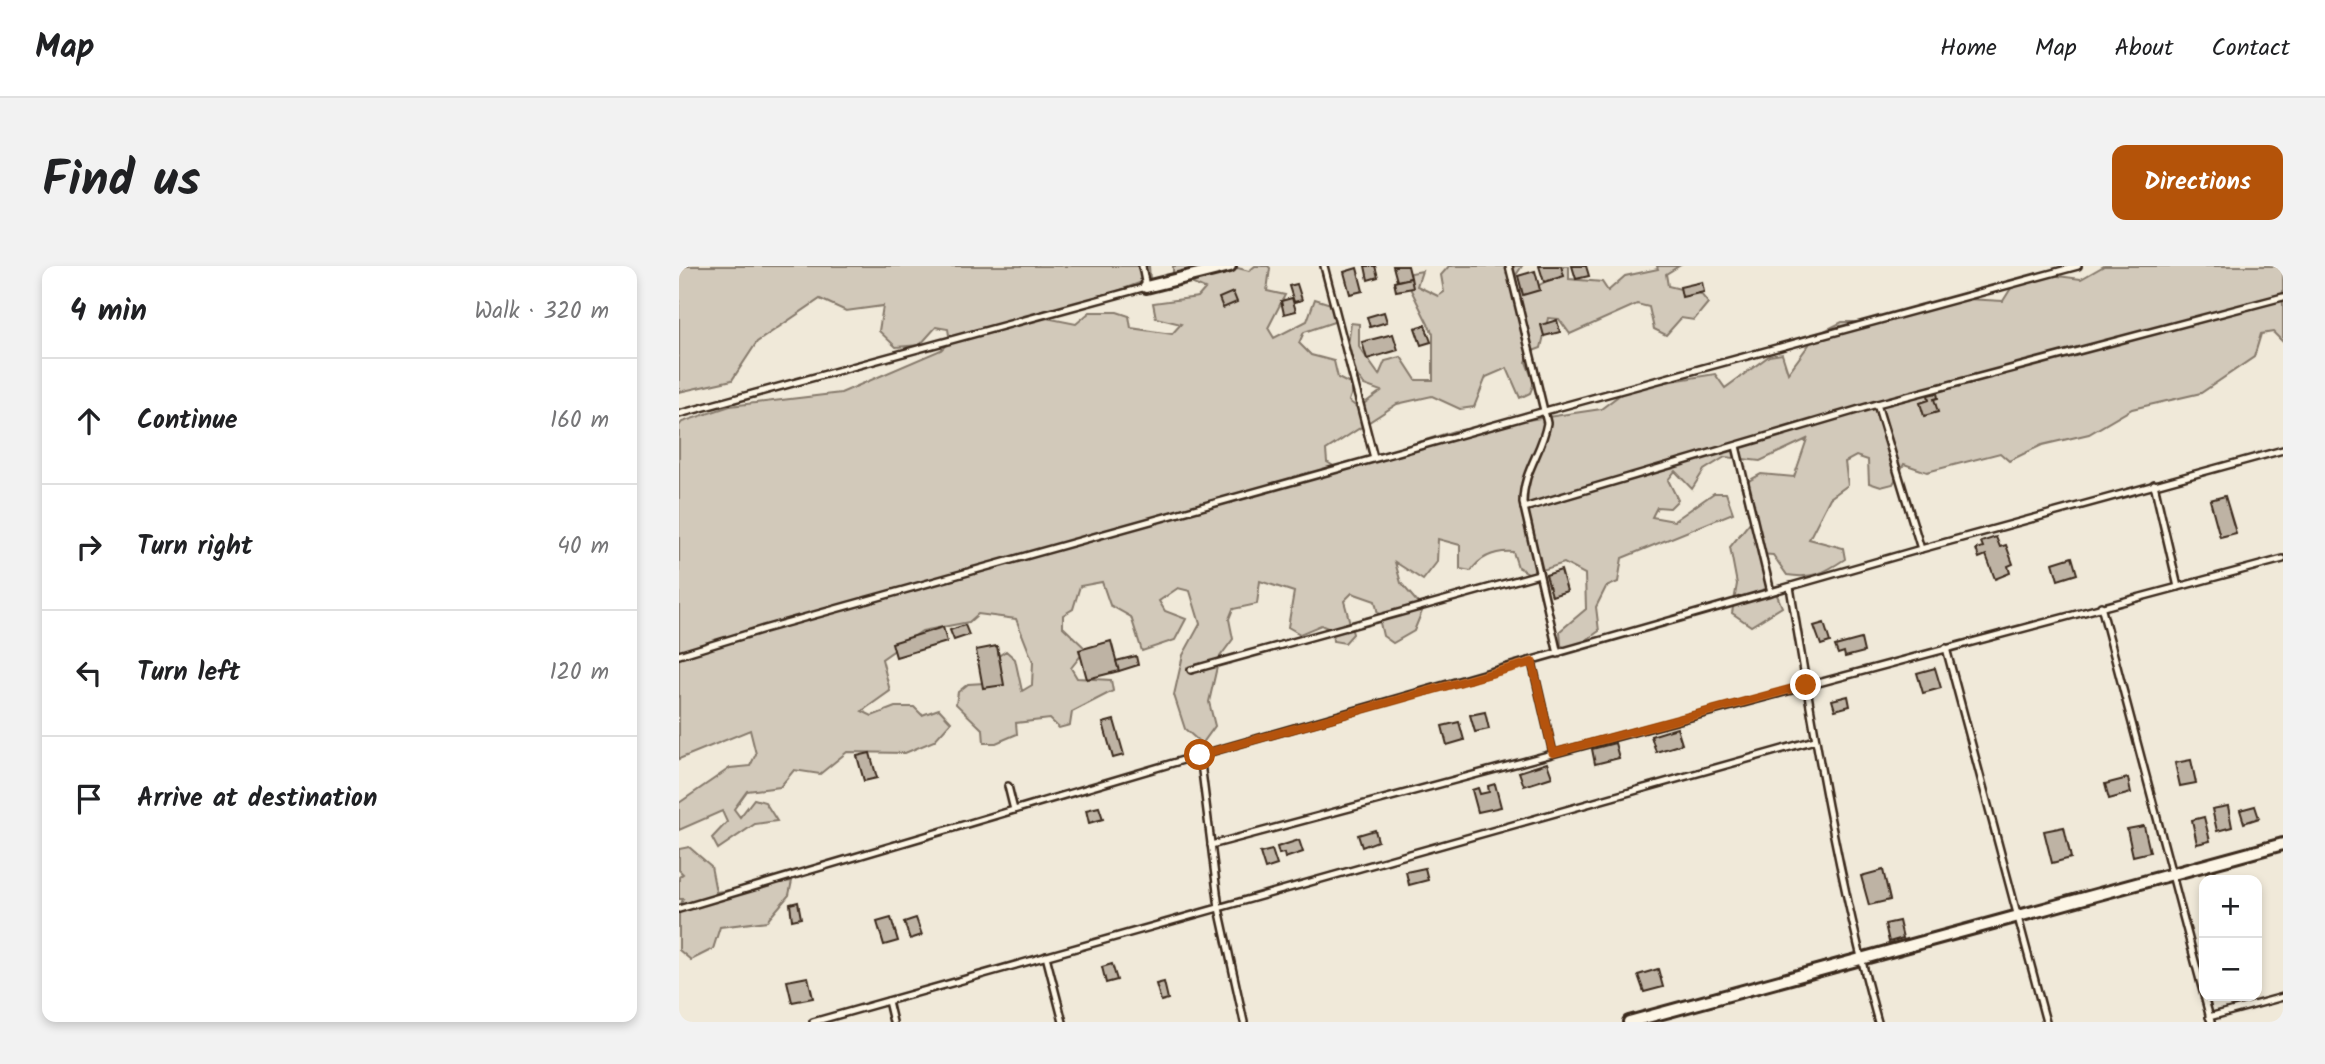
<!DOCTYPE html>
<meta charset="utf-8">
<style>
:root{--surface:#fff;--page:#f2f2f2;--text:#202124;--muted:#757577;--line:#e0e0e0;--accent:#b45309}
body{margin:0;font-family:Kalam,sans-serif;background:var(--page);color:var(--text)}
.controls{position:absolute;right:21px;bottom:21px;display:grid;overflow:hidden;border-radius:14px;box-shadow:0 4px 10px #0003}
.controls button{width:63px;height:63px;display:grid;place-items:center;padding:0;border:0;border-bottom:2px solid var(--line);background:var(--surface);color:var(--text);font:35px sans-serif}
.stop{position:absolute;width:21px;height:21px;margin:-16px;border:5px solid #b45309;border-radius:50%;background:#fff}
.stop.end{background:#b45309;border-color:#fff;box-shadow:0 2px 7px #0008}
.list{margin:0;padding:0;list-style:none}
h2{display:flex;justify-content:space-between;align-items:center;height:91px;margin:0;padding:0 28px;font-size:30px}
h2 small{font-size:23px;font-weight:400;color:var(--muted)}
.list li{display:grid;grid-template-columns:46px 1fr auto;gap:21px;align-items:center;box-sizing:border-box;height:126px;padding:0 28px;border-top:2px solid var(--line)}
.list b{display:block;font-size:26px;white-space:nowrap}
.list em{font-size:23px;font-style:normal;color:var(--muted)}
.icon{flex:none;width:38px;height:38px;fill:none;stroke:currentColor;stroke-width:2;stroke-linecap:round;stroke-linejoin:round}
.map{position:relative;flex:none;width:1604px;height:756px;overflow:hidden;border-radius:14px}
header{display:flex;align-items:center;gap:42px;box-sizing:border-box;height:98px;padding:0 35px;background:var(--surface);border-bottom:2px solid var(--line)}
header strong{font-size:33px}
nav{display:flex;gap:38px;margin-inline-start:auto;font-size:24px}
.intro{display:flex;align-items:center;justify-content:space-between;box-sizing:border-box;height:168px;padding:0 42px}
h1{margin:0;font-size:49px}
.button{padding:18px 32px;border-radius:14px;background:var(--accent);color:#fff;font-size:24px;font-weight:700}
main{display:flex;gap:42px;padding:0 42px}
aside{flex:1;background:var(--surface);border-radius:14px;box-shadow:0 4px 10px #0003}
.map>svg:first-child{display:block}
.green{fill:#d2c9ba;stroke:#867a6c;stroke-width:2}
.building{fill:#beb3a4;stroke:#3b2a1e;stroke-width:2}
.lines{fill:none;stroke-linecap:round;stroke-linejoin:round}
.lane-casing{stroke:#3b2a1e;stroke-width:10}
.street-casing{stroke:#3b2a1e;stroke-width:16}
.lane{stroke:#fcf5e5;stroke-width:5}
.street{stroke:#fcf5e5;stroke-width:10}
.route{stroke:#b45309;stroke-width:9}
</style>
<header>
<strong>Map</strong>
<nav><a>Home</a><a>Map</a><a>About</a><a>Contact</a></nav>
</header>
<div class="intro"><h1>Find us</h1><a class="button">Directions</a></div>
<main>
<aside>
<h2>4 min<small>Walk · 320 m</small></h2>
<ul class="list">
<li><svg class="icon" aria-label="ahead" viewBox="0 0 24 24"><path d="M12 20V5M6 11l6-6 6 6"/></svg><div><b>Continue</b></div><em>160 m</em></li>
<li><svg class="icon" aria-label="right" viewBox="0 0 24 24"><path d="M7 20v-9h11M14 6l5 5-5 5"/></svg><div><b>Turn right</b></div><em>40 m</em></li>
<li><svg class="icon" aria-label="left" viewBox="0 0 24 24"><path d="M17 20v-9H6M10 6l-5 5 5 5"/></svg><div><b>Turn left</b></div><em>120 m</em></li>
<li><svg class="icon" aria-label="arrive" viewBox="0 0 24 24"><path d="M6 21V4h12l-3 4 3 4H6"/></svg><div><b>Arrive at destination</b></div></li>
</ul>
</aside>
<div class="map">
<svg width="1604" height="756" viewBox="0 0 1604 756">
<rect width="100%" height="100%" fill="#f0e9d9"/>
<filter id="ink" filterUnits="userSpaceOnUse"><feTurbulence type="fractalNoise" baseFrequency=".0143" numOctaves="2"/><feDisplacementMap in="SourceGraphic" scale="14" xChannelSelector="R" yChannelSelector="G"/><feConvolveMatrix kernelMatrix="1 2 1 2 8 2 1 2 1" color-interpolation-filters="sRGB"/></filter>
<g filter="url(#ink)">
<g class="green">
<path d="M0,0H470L471,13L367,52L397,58L411,46H438L450,50L452,62L493,68L502,58L477,52L474,37L519,31L526,23L494,9V0H551L570,5L576,0H589L591,2L588,25L606,29L589,62L595,72L628,55L636,33L658,40L655,56L625,66L620,77L632,89L655,95L659,112L675,120L670,135L679,142L702,125L685,119L667,94L672,57L680,58V81L700,109L706,95L722,91L737,114H754V68L729,18L732,7L743,5L738,20L759,30L765,26L762,9L770,0H843L835,12L836,23L848,26L878,9L877,0H890V13L923,16L929,25L946,10L979,3L978,0H1000L987,8L989,20L1022,28L1029,37L1015,54L1002,52L987,69L975,63L970,41L958,38L891,68L880,53L869,52L862,82L851,86L847,96L855,117L851,127L841,132L828,102L807,111L795,141L781,143L753,130L718,138L647,184L648,196L658,202L775,165L922,143L950,122L1036,108L1046,122L1090,90L1103,88L1109,107L1137,69L1163,56H1185L1270,32L1324,35L1334,19L1363,8L1402,13L1425,0H1604V76L1594,66L1582,68L1575,91L1522,127L1453,143L1410,168L1363,179L1330,195L1321,187L1248,206L1225,198L1214,218L1202,221L1190,217L1189,194L1177,190L1166,196L1169,219L1151,232L1130,273L1164,282L1166,293C1145,307 1134,313 1108,309L1094,289L1081,288L1103,341L1072,360L1053,347L1058,318L1051,281L1072,255L1062,219L1082,208L1115,211L1128,173L1081,195L1046,191L1025,204L1013,223L996,205L989,214L999,234L991,242L978,241L973,251L995,255L1035,227H1047L1054,247L943,292L939,316L927,321L917,341L920,365L892,385L882,379L881,365L907,343L906,308L885,297L851,308L839,301L834,286C818,285 802,290 792,305L781,303V279L759,273L758,296L744,314L716,296L722,317L744,343L735,365L714,377L704,370L696,335L673,327L665,335L674,368L666,377L654,375L653,364L642,359L621,368L609,361L615,326L581,315L578,338L554,343L550,353L554,373L540,392L530,436L536,460L523,478L506,463L495,429L504,389L521,358L511,325L499,322L480,335L486,345L507,353L496,374L463,385L452,351L431,339L423,316L401,320L394,343L384,349V361L407,383L392,402L398,412L432,414L434,425L393,446L391,459L380,462L371,453L337,457L338,468L317,477H305L304,464L277,438L279,426L289,418L322,416L318,391L327,385L336,393L343,425L353,419L354,396L337,353L299,348L290,356L243,365L203,393L211,425L183,445L193,450L216,441H235L243,449L260,443L272,456L255,475L226,487L168,486L141,508L115,504L101,521L68,525L55,543L61,551L75,533L86,536L98,555L76,558L39,583L33,572L48,556L43,545L0,564V537L51,502L71,500L77,488L71,464L0,493V160L3,156L51,140L162,127L262,84L271,75L269,63L257,61L241,79L217,81L200,65L204,40L167,45L141,33L78,76L53,114L0,126Z"/>
<path d="M10,581L32,600L37,626L113,615L110,629L88,655L41,661L34,683L12,694L0,684V643L4,633H0V611L4,608L0,604V583Z"/>
</g>
<g class="building">
<path d="M686,0H696L699,11L689,14Z"/>
<path d="M714,0H729L732,12L718,15Z"/>
<path d="M860,0H882L885,10L865,16Z"/>
<path d="M893,0H907L910,10L897,13Z"/>
<path d="M678,2L684,25L671,28L665,6Z"/>
<path d="M856,5L861,24L844,29L839,10Z"/>
<path d="M732,12L734,22L717,25L715,16Z"/>
<path d="M1023,16L1025,26L1003,31L1001,21Z"/>
<path d="M618,18L623,34L615,36L610,20Z"/>
<path d="M554,26L558,36L544,42L540,32Z"/>
<path d="M613,32L617,45L605,48L602,35Z"/>
<path d="M705,46L708,56L691,61L688,51Z"/>
<path d="M878,54L881,66L865,70L862,59Z"/>
<path d="M746,59L752,76L742,79L736,62Z"/>
<path d="M714,68L719,84L688,93L683,76Z"/>
<path d="M1258,127L1259,132L1255,133L1259,146L1245,150L1241,137L1250,134L1249,129Z"/>
<path d="M1546,230L1557,267L1541,271L1531,234Z"/>
<path d="M1317,271L1321,281L1327,279L1334,298L1329,300L1331,307L1316,313L1307,289L1300,292L1297,283L1304,281L1302,276Z"/>
<path d="M1393,291L1398,308L1379,314L1374,297Z"/>
<path d="M882,304L888,325L873,330L867,309Z"/>
<path d="M1145,357L1151,376L1142,379L1135,360Z"/>
<path d="M286,359L290,369L275,374L271,364Z"/>
<path d="M264,361L268,376L217,391L213,377Z"/>
<path d="M1182,373L1185,386L1166,391L1165,386L1159,388L1156,380Z"/>
<path d="M432,375L440,405L408,413L400,384Z"/>
<path d="M318,380L325,419L304,422L297,384Z"/>
<path d="M457,390L459,399L440,405L437,395Z"/>
<path d="M1256,402L1262,422L1244,427L1238,407Z"/>
<path d="M1169,430L1171,440L1156,444L1153,434Z"/>
<path d="M806,446L810,463L796,466L791,449Z"/>
<path d="M435,454L445,489L434,492L424,457Z"/>
<path d="M780,456L785,474L768,479L763,460Z"/>
<path d="M998,462L1003,478L977,486L972,470Z"/>
<path d="M936,477L940,492L916,498L913,483Z"/>
<path d="M191,487L198,512L185,515L178,490Z"/>
<path d="M1512,494L1517,517L1501,520L1496,497Z"/>
<path d="M868,497L873,511L845,520L840,506Z"/>
<path d="M1449,512L1452,527L1430,533L1426,518Z"/>
<path d="M816,518L822,541L799,546L793,524L799,522L801,528L810,526L809,520Z"/>
<path d="M1549,540L1553,561L1538,565L1533,543Z"/>
<path d="M1576,540L1580,552L1565,557L1561,544Z"/>
<path d="M420,541L424,553L410,557L407,544Z"/>
<path d="M1525,551L1531,575L1518,578L1513,554Z"/>
<path d="M1465,560L1471,586L1454,590L1448,563Z"/>
<path d="M1385,561L1392,592L1373,597L1365,565Z"/>
<path d="M696,564L699,575L683,581L679,569Z"/>
<path d="M620,574L624,586L606,592L605,587L600,588L598,581Z"/>
<path d="M593,584L598,599L586,603L581,587Z"/>
<path d="M746,602L749,614L730,619L727,606Z"/>
<path d="M1204,604L1211,634L1190,639L1182,610Z"/>
<path d="M119,636L122,652L113,654L111,638Z"/>
<path d="M212,652L219,675L205,679L198,656Z"/>
<path d="M237,652L243,669L231,673L225,656Z"/>
<path d="M1220,655L1224,672L1210,676L1206,658Z"/>
<path d="M433,698L438,714L427,717L423,701Z"/>
<path d="M979,703L984,721L965,726L959,709Z"/>
<path d="M129,711L134,732L113,736L108,715Z"/>
<path d="M485,716L489,733L482,735L477,718Z"/>
</g>
<g class="lines">
<defs>
<g id="lane">
<path d="M645,0L695,192"/>
<path d="M830,0L868,157C863,187 844,204 844,237L879,388"/>
<path d="M1198,138L1242,283"/>
<path d="M0,148L467,21L463,0"/>
<path d="M1057,180L1092,326"/>
<path d="M1475,218L1499,321"/>
<path d="M845,242L1198,138L1604,31"/>
<path d="M1111,321C1135,467 1159,613 1199,756"/>
<path d="M1422,340L1532,756"/>
<path d="M1267,382L1367,756"/>
<path d="M0,389L85,363L866,145L1399,0"/>
<path d="M853,396L874,487"/>
<path d="M512,404L860,308"/>
<path d="M521,489L540,642L565,756"/>
<path d="M329,520L335,544"/>
<path d="M532,579L1604,293"/>
<path d="M0,643L521,489L1242,283L1604,184"/>
<path d="M367,690L384,756"/>
<path d="M209,735L214,756"/>
<path d="M1530,751L1604,731"/>
<path d="M134,756L1136,474"/>
</g>
<g id="street">
<path d="M467,21L551,0"/>
<path d="M950,756L1604,578"/>
</g>
</defs>
<use href="#lane" class="lane-casing"/>
<use href="#street" class="street-casing"/>
<use href="#lane" class="lane"/>
<use href="#street" class="street"/>
</g>
</g>
<g class="lines" filter="url(#ink)">
<path class="route" d="M521,489L853,396L874,487L1127,419"/>
</g>
</svg>
<div class="controls">
<button>+</button>
<button>−</button>
</div>
<div class="stop" style="left:521px;top:489px"></div>
<div class="stop end" style="left:1127px;top:419px"></div>
</div>
</main>
